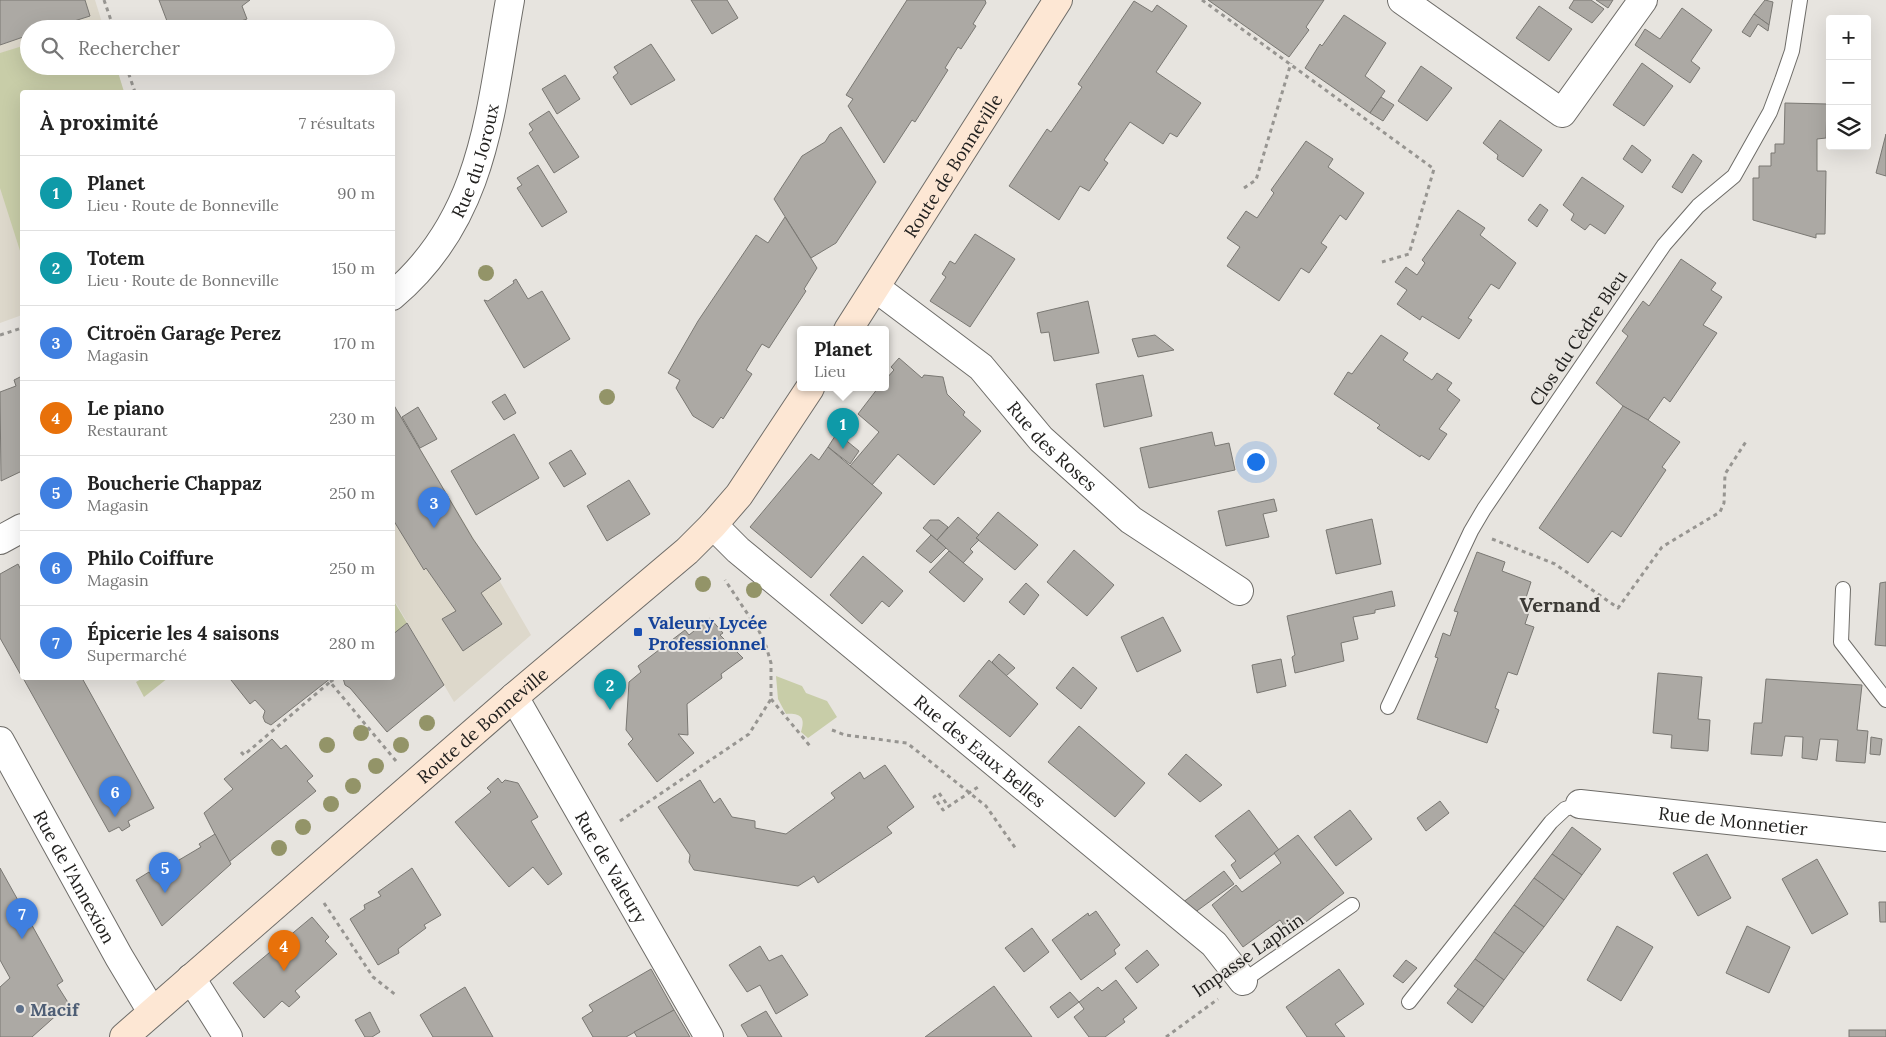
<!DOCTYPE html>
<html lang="fr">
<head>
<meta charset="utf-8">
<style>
	:root { --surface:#fff; --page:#f6f6f6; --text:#222; --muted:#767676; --line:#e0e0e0; --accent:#945320 }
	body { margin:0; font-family:Lora,serif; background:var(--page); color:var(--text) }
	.controls { position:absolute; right:15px; top:15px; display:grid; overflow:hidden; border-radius:5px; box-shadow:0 5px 20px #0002 }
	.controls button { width:45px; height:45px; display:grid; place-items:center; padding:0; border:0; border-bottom:1px solid var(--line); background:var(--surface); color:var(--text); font:25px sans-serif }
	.you { position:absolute; left:1255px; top:461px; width:18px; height:18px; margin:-12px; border:4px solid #fff; border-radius:50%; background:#1a73e8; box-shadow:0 0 0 8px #1a73e833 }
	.badge { display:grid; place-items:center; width:32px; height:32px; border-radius:50%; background:var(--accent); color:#fff; font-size:16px; font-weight:700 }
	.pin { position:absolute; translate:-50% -41px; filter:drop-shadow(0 1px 2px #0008) }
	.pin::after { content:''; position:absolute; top:26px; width:18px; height:15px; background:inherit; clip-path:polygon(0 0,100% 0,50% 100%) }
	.popup { position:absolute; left:797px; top:326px; width:92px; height:65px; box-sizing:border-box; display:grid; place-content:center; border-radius:5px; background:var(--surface); filter:drop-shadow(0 1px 4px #0005); font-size:16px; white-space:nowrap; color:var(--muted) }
	.popup b { font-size:19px; color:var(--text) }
	.popup::after { content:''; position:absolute; left:50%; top:100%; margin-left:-10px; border:10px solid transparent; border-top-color:var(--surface) }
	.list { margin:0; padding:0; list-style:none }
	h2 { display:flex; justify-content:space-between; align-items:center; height:65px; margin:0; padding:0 20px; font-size:21px }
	h2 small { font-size:16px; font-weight:400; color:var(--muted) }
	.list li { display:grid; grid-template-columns:32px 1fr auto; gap:15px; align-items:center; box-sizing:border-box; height:75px; padding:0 20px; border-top:1px solid var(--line) }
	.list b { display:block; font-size:19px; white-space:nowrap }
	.list p { margin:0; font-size:16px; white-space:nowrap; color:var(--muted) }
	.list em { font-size:16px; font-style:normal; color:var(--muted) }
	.icon { flex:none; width:28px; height:28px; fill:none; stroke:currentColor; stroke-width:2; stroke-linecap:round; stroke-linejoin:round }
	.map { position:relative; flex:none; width:1886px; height:1037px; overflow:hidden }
	.search { position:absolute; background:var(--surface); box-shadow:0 5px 20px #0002; left:20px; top:20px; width:375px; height:55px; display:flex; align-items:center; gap:12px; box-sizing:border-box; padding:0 18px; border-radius:28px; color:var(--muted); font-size:19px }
	.panel { position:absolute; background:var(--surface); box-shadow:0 5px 20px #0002; left:20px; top:90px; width:375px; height:590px; border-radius:5px }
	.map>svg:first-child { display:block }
	.built { fill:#ddd8cb }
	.green { fill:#c8cda8 }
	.building { fill:#aca9a4; stroke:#7a7873 }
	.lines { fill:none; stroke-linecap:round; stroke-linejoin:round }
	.service-casing { stroke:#6e6c68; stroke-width:16 }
	.minor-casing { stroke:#6e6c68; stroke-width:30 }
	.secondary-casing { stroke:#6e6c68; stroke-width:30 }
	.path { stroke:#979591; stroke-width:3; stroke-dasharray:4 4; stroke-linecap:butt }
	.service { stroke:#fff; stroke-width:14 }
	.minor { stroke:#fff; stroke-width:28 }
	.secondary { stroke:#fde7d4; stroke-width:28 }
	.tree { fill:#939468 }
	.transit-dot { fill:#1a4fb4; stroke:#e7e4df; stroke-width:2 }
	.service-dot { fill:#5c6f8a; stroke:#e7e4df; stroke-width:2 }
	.labels { text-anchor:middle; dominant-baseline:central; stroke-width:4; stroke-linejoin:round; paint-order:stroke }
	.street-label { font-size:18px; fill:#22211f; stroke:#e7e4df }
	.transit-label { font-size:18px; font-weight:bold; fill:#164399; stroke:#e7e4df; text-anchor:start }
	.service-label { font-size:18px; font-weight:bold; fill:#4e5e75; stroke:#e7e4df; text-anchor:start }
	.quarter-label { font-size:20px; font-weight:bold; fill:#3c3a36; stroke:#e7e4df }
</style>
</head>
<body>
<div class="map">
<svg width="1886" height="1037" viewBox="0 0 1886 1037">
	<rect width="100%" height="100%" fill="#e7e4df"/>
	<g class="built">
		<polygon points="0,0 95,0 104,29 29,29 29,66 116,66 124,92 22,92 22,315 0,323"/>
		<polygon points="392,402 482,552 501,579 499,580 531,635 454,702 393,598"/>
	</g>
	<g class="green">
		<polygon points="29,44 29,66 116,66 124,92 22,92 22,257 0,188 0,53"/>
		<polygon points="392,598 407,623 393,635 392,635"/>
		<path d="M776,676l26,10 4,7 21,8 10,16 -29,21 -7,-6c5,-15 -1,-19 -15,-18l-8,-15z"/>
		<polygon points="143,678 168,678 144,697 136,682"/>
	</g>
	<g class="building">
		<polygon points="0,0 85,0 90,16 49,29 29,29 29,35 0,45"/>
		<polygon points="159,0 250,0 242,6 247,19 238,22 237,29 170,29"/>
		<polygon points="691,0 727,0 738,18 712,34"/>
		<polygon points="907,0 985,0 986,3 973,24 976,26 961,49 958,47 945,68 948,70 915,122 912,120 884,163 848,106 853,99 846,95"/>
		<polygon points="1208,0 1324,0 1306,27 1309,30 1289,57"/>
		<polygon points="1574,0 1591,0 1604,9 1592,23 1569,8"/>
		<polygon points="1596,0 1613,0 1608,8"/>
		<polygon points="1765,0 1773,2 1769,25 1754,14"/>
		<polygon points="1134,1 1152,12 1157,5 1187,26 1156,72 1201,103 1177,137 1170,133 1163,144 1130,122 1104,160 1108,163 1089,191 1080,186 1059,220 1009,186 1047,129 1051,132 1082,87 1078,84"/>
		<polygon points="1539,6 1572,29 1549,61 1516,38"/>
		<polygon points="1682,8 1712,30 1691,61 1700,68 1690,83 1635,45 1645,29 1660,39"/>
		<polygon points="1754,14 1769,25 1768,31 1758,24 1750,37 1742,32"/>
		<polygon points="1344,15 1386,43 1365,76 1385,91 1370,113 1305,68 1320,44 1322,46"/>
		<polygon points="651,44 675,80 631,105 613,77 618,73 614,67"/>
		<polygon points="1642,63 1673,86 1644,126 1613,105"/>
		<polygon points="184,66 204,66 192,71"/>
		<polygon points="1421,66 1452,88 1427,121 1398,101"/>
		<polygon points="565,75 580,99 557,114 542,89"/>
		<polygon points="1381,97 1394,105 1383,121 1370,113"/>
		<polygon points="1785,103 1827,104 1826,138 1817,139 1817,171 1826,171 1825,234 1816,234 1816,238 1753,220 1753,178 1759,178 1759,166 1771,166 1771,153 1775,153 1775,144 1784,144"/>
		<polygon points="549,111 579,157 554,173 529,133 533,130 529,124"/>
		<polygon points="1500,120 1542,150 1523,177 1497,159 1498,155 1483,143"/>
		<polygon points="841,127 876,182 836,243 811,258 774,199 802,156 825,142 830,134"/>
		<polygon points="1886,134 1886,176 1876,173"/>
		<polygon points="1306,141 1333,159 1328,167 1364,193 1346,220 1340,215 1321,243 1327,247 1309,273 1301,268 1279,301 1227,266 1240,247 1227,238 1246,211 1257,218 1274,193 1271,190"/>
		<polygon points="1632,145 1651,160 1642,173 1623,159"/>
		<polygon points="1693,154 1702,161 1682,193 1672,187"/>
		<polygon points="538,165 567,212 542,227 517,188 522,185 517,178"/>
		<polygon points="1582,177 1624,206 1605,234 1590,224 1585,230 1571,220 1574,214 1563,205"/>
		<polygon points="1540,204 1548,210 1537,227 1528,220"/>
		<polygon points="1458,210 1485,228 1480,235 1516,263 1499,289 1491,284 1468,318 1472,320 1459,339 1422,316 1420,320 1397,304 1407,290 1395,282 1406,267 1417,275 1425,263 1422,260"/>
		<polygon points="785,217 817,268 804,289 806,291 769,348 762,344 746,370 752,374 723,419 721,417 713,428 693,416 676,388 680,380 668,373 698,321 756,235 768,243"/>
		<polygon points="975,234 1015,259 970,327 930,301 946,277 942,274 950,261 955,264"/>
		<polygon points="1681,259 1716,283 1711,290 1722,297 1703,325 1717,333 1670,402 1664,397 1648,420 1623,406 1596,383 1628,336 1622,331 1643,301 1649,306"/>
		<polygon points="516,279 528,299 542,291 570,339 524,368 484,300 488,301 514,283 513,281"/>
		<polygon points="1088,301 1099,353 1054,361 1049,332 1041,333 1037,313"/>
		<polygon points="1155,335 1174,350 1138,357 1132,339"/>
		<polygon points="1381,335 1408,353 1403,360 1432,380 1437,373 1452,383 1447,390 1460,400 1439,429 1447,434 1429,460 1421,455 1420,457 1377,428 1380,425 1334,394 1348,372 1352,374"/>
		<polygon points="899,358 922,378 924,375 943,377 947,394 965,412 963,415 981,431 934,485 898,454 872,485 850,466 879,432 858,414 878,388 886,388 886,379 894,370 891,367"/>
		<polygon points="1143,375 1152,416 1104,427 1096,384"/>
		<polygon points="22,376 22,471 1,481 0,392 16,386 14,380"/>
		<polygon points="505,394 516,413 504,420 492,402"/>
		<polygon points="392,402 473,539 501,579 481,593 502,624 463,651 442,619 456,611 426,568 424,570 392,518"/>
		<polygon points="1623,406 1648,420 1680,442 1662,467 1666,470 1621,537 1612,531 1588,563 1539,528"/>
		<polygon points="418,407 437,439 420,448 402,417"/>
		<polygon points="1212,432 1215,446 1229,443 1235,470 1149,488 1140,448"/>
		<polygon points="837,433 859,451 850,464 828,447"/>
		<polygon points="514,434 539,478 476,515 451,471"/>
		<polygon points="828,447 882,493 811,578 750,527 811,454 819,460"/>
		<polygon points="571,450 586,474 564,487 549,463"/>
		<polygon points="629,480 650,514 607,541 587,506"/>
		<polygon points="1274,499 1277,511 1263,514 1269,537 1226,546 1218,511"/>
		<polygon points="998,512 1038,545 1015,570 976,538"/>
		<polygon points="958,517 979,535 976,538 979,540 970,549 973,552 963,563 937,540"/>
		<polygon points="1372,519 1381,564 1336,574 1326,530"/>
		<polygon points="930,520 939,520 948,527 937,540 923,528"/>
		<polygon points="931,535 946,548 931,563 916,551"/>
		<polygon points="1074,550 1114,585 1087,616 1047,582"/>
		<polygon points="949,551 983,579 964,602 929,572"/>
		<polygon points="1477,552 1505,562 1502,571 1531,582 1523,607 1530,609 1525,624 1534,627 1517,675 1508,672 1495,708 1499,710 1487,743 1417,719 1438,658 1435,657 1443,633 1450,636 1458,612 1454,611"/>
		<polygon points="863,556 903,591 889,607 882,601 862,624 830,595"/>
		<polygon points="18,564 22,572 22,677 0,638 0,574"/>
		<polygon points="1886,582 1886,646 1875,645 1880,583"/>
		<polygon points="1026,583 1039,595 1024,615 1009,602"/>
		<polygon points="1392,591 1395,606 1375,610 1375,613 1353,617 1358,639 1341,643 1344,661 1295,673 1292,657 1295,655 1287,616"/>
		<polygon points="1163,617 1181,651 1137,672 1121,637"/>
		<polygon points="710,618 723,633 720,635 743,658 721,674 722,678 687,704 688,735 678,734 694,753 657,782 628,744 633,739 626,730 629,682 641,672 638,666 685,630 689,635"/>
		<polygon points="407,623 444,685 387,732 350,688 345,685 343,678 392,678 392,635"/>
		<polygon points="999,654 1015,668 1006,676 992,662"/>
		<polygon points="1281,659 1286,686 1257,693 1252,665"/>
		<polygon points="989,660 1038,704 1010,737 959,696"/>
		<polygon points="1073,667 1097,688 1081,709 1056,688"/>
		<polygon points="1658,673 1702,677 1698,719 1710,720 1708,751 1671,748 1672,735 1653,733"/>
		<polygon points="23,678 82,678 154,808 128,821 130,826 122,831 119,827 109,832"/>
		<polygon points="234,678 331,678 271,725 265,722 263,717 265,711 255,700 250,704 231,680"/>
		<polygon points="1766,679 1862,685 1857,730 1868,731 1865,763 1836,761 1838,740 1820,739 1817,760 1802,758 1803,737 1785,736 1782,756 1751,754 1754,723 1762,723"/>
		<polygon points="1079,726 1145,783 1115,817 1048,762"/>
		<polygon points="1871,737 1882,739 1880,755 1870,754"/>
		<polygon points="272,739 281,749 286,745 313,776 307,781 316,791 229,862 204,813 233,789 224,779"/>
		<polygon points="1186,754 1222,785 1200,802 1168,774"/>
		<polygon points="885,765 914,807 887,827 892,833 818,883 814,876 798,886 694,870 689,862 690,855 658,807 700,780 714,803 720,798 732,817 755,821 755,828 786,834 835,798 831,793 860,772 864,779"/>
		<polygon points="498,778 502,783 505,780 518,783 538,817 531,821 562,874 548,885 533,867 509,887 455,822 491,792 487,788"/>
		<polygon points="1440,801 1449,813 1426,831 1417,818"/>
		<polygon points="1249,810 1279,850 1240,879 1231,865 1236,861 1215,836"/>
		<polygon points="1350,810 1372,839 1336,866 1314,837"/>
		<polygon points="1572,827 1601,849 1582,875 1552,854"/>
		<polygon points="215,834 231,864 162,926 136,880 149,872 152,876 201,847 199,844"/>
		<polygon points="1298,835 1344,893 1290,934 1280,920 1243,947 1212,905 1236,885 1242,892 1281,863 1274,853"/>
		<polygon points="1552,854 1582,875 1564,900 1534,878"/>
		<polygon points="1707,854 1731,898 1698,916 1673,873"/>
		<polygon points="1817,859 1848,914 1812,934 1782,879"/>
		<polygon points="0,868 63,981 57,985 69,1004 32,1037 0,1037 0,987 10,978 0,960"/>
		<polygon points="412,868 441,915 424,925 426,928 398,949 399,953 378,965 350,919 365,909 364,905 381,896 378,892"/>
		<polygon points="1224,871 1234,884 1194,913 1182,903"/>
		<polygon points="1534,878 1564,900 1544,927 1514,905"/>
		<polygon points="1879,902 1886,902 1886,922 1880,922"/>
		<polygon points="1514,905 1544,927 1524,953 1494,932"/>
		<polygon points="1096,911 1120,945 1114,950 1116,954 1081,980 1052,940 1088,913 1089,916"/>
		<polygon points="312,917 329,937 325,941 337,954 295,991 300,997 289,1007 282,1001 264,1018 233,983"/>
		<polygon points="1617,926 1653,947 1621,1001 1587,980"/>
		<polygon points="1747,926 1790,947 1769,993 1726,973"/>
		<polygon points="1032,928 1049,952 1024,972 1005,948"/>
		<polygon points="1494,932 1524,953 1504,980 1475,959"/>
		<polygon points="760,946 769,961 782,955 808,995 776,1014 760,985 747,992 729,965"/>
		<polygon points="1147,950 1159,965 1137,983 1125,968"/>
		<polygon points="1475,959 1504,980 1484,1007 1454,986"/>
		<polygon points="1406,960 1417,968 1403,983 1393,976"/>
		<polygon points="651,969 674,1010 626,1037 593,1037 582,1018 593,1011 589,1005"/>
		<polygon points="1339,969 1364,1004 1335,1024 1345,1037 1307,1037 1286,1007"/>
		<polygon points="1116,980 1137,1008 1123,1019 1125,1022 1105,1037 1089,1037 1074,1017 1084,1009 1079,1002 1098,987 1102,991"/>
		<polygon points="994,986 1032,1037 925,1037"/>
		<polygon points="465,987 493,1037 433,1037 420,1015"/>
		<polygon points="1458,989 1484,1007 1472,1023 1447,1003"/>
		<polygon points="1070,992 1079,1002 1058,1018 1050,1007"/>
		<polygon points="674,1010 690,1037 637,1037 634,1032"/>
		<polygon points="766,1011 782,1037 748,1037 741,1025"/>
		<polygon points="370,1012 380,1032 372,1037 365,1037 355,1020"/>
		<rect x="1849" y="1030" width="37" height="7"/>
	</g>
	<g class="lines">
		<g class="service-casing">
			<g id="service">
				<polyline points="1843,589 1841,642 1886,700"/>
				<polyline points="1388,707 1471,531 1484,509 1664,245 1698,206 1734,176 1770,112 1782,80 1792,51 1800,0"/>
				<polyline points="1243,981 1352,905"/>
				<polyline points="1409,1002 1551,822 1565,809 1580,804"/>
			</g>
		</g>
		<g class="minor-casing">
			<g id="minor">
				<polyline points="1402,0 1562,113 1643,0"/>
				<path id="s1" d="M876,288l105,79 60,72 90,81 108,71"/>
				<path id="s2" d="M392,296c93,-78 98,-185 118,-296"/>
				<path id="s3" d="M713,525l25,25 476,394 29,37"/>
				<polyline points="0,540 22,528"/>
				<path id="s4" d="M514,697l195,340"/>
				<path id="s5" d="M0,741l119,216 33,55"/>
				<path id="s6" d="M1580,804l306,33"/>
				<polyline points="191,978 228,1037"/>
			</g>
		</g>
		<g class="secondary-casing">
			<g id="secondary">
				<path id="s7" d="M848,330l210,-330"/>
				<path id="s8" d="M124,1037l390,-340 173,-146 26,-26 26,-30 71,-107"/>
			</g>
		</g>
		<g class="path">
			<polyline points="104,0 114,29"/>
			<polyline points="1202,0 1434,169 1409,254 1382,262"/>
			<polyline points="126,66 135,92"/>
			<polyline points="1244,188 1256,180 1291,63"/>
			<polyline points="0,335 22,328"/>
			<polyline points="1492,539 1555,564 1618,608 1662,547 1720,512 1724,503 1725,474 1747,440"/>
			<polyline points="330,682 336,678"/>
			<polyline points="771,699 810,746"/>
			<polyline points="832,730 845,735 907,743 986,806 1016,849"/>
			<polyline points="241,752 244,755 330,682 396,761"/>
			<polyline points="946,803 939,793 934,797 943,810 978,787"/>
			<polyline points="620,821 749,734 771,699 771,663 766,646 759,631 725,580"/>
			<polyline points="324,903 373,977 397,996"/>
			<polyline points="1166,1037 1218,999"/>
		</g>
		<use href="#service" class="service"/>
		<use href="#minor" class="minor"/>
		<use href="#secondary" class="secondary"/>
	</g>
	<g class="tree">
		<circle cx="486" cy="273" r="8"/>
		<circle cx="607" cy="397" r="8"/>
		<circle cx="703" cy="584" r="8"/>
		<circle cx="754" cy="590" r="8"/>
		<circle cx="427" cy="723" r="8"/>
		<circle cx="361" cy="733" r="8"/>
		<circle cx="327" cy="745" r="8"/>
		<circle cx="401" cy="745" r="8"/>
		<circle cx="376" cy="766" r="8"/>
		<circle cx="353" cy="786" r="8"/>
		<circle cx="331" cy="804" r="8"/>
		<circle cx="303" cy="827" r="8"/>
		<circle cx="279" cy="848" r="8"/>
	</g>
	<rect class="transit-dot" x="633" y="627" width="10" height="10" rx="2.5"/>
	<circle class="service-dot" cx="20" cy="1009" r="5"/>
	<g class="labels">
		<g class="street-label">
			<text stroke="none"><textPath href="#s2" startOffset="162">Rue du Joroux</textPath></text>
			<text stroke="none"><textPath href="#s7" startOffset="195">Route de Bonneville</textPath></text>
			<text transform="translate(1578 338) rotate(-56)">Clos du Cèdre Bleu</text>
			<text stroke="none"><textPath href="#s1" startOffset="238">Rue des Roses</textPath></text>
			<text stroke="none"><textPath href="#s8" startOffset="475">Route de Bonneville</textPath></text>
			<text stroke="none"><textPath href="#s3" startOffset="350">Rue des Eaux Belles</textPath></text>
			<text stroke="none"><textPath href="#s6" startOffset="154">Rue de Monnetier</textPath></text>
			<text stroke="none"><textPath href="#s4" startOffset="196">Rue de Valeury</textPath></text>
			<text stroke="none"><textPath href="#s5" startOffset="155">Rue de l'Annexion</textPath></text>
			<text transform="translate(1248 955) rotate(-35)">Impasse Laphin</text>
		</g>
		<g class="transit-label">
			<text x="648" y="622">Valeury Lycée<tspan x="648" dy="21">Professionnel</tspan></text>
		</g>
		<g class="service-label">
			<text x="30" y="1009">Macif</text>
		</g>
		<g class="quarter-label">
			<text x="1560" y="604">Vernand</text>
		</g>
	</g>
</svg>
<div class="controls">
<button>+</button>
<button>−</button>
<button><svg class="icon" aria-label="layers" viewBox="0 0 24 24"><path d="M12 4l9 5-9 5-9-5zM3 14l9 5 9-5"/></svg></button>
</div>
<div class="you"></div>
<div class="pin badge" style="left:843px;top:449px;background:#0f9aa8">1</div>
<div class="popup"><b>Planet</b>Lieu</div>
<div class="pin badge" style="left:610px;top:710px;background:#0f9aa8">2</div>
<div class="pin badge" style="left:434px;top:528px;background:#3f7fe0">3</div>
<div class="pin badge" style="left:284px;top:971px;background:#e8710a">4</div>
<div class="pin badge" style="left:165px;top:893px;background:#3f7fe0">5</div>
<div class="pin badge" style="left:115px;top:817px;background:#3f7fe0">6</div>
<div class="pin badge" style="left:22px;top:939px;background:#3f7fe0">7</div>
<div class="search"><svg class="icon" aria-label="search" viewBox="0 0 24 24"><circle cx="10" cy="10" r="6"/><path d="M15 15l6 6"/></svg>Rechercher</div>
<section class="panel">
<h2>À proximité<small>7 résultats</small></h2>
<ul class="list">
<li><span class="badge" style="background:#0f9aa8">1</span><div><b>Planet</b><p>Lieu · Route de Bonneville</p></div><em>90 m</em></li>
<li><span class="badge" style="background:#0f9aa8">2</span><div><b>Totem</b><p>Lieu · Route de Bonneville</p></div><em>150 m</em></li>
<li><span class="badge" style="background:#3f7fe0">3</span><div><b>Citroën Garage Perez</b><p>Magasin</p></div><em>170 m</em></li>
<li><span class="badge" style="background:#e8710a">4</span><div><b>Le piano</b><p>Restaurant</p></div><em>230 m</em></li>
<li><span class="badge" style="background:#3f7fe0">5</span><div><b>Boucherie Chappaz</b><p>Magasin</p></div><em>250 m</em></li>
<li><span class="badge" style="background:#3f7fe0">6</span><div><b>Philo Coiffure</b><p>Magasin</p></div><em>250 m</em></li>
<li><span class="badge" style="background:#3f7fe0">7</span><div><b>Épicerie les 4 saisons</b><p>Supermarché</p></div><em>280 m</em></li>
</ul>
</section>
</div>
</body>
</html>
